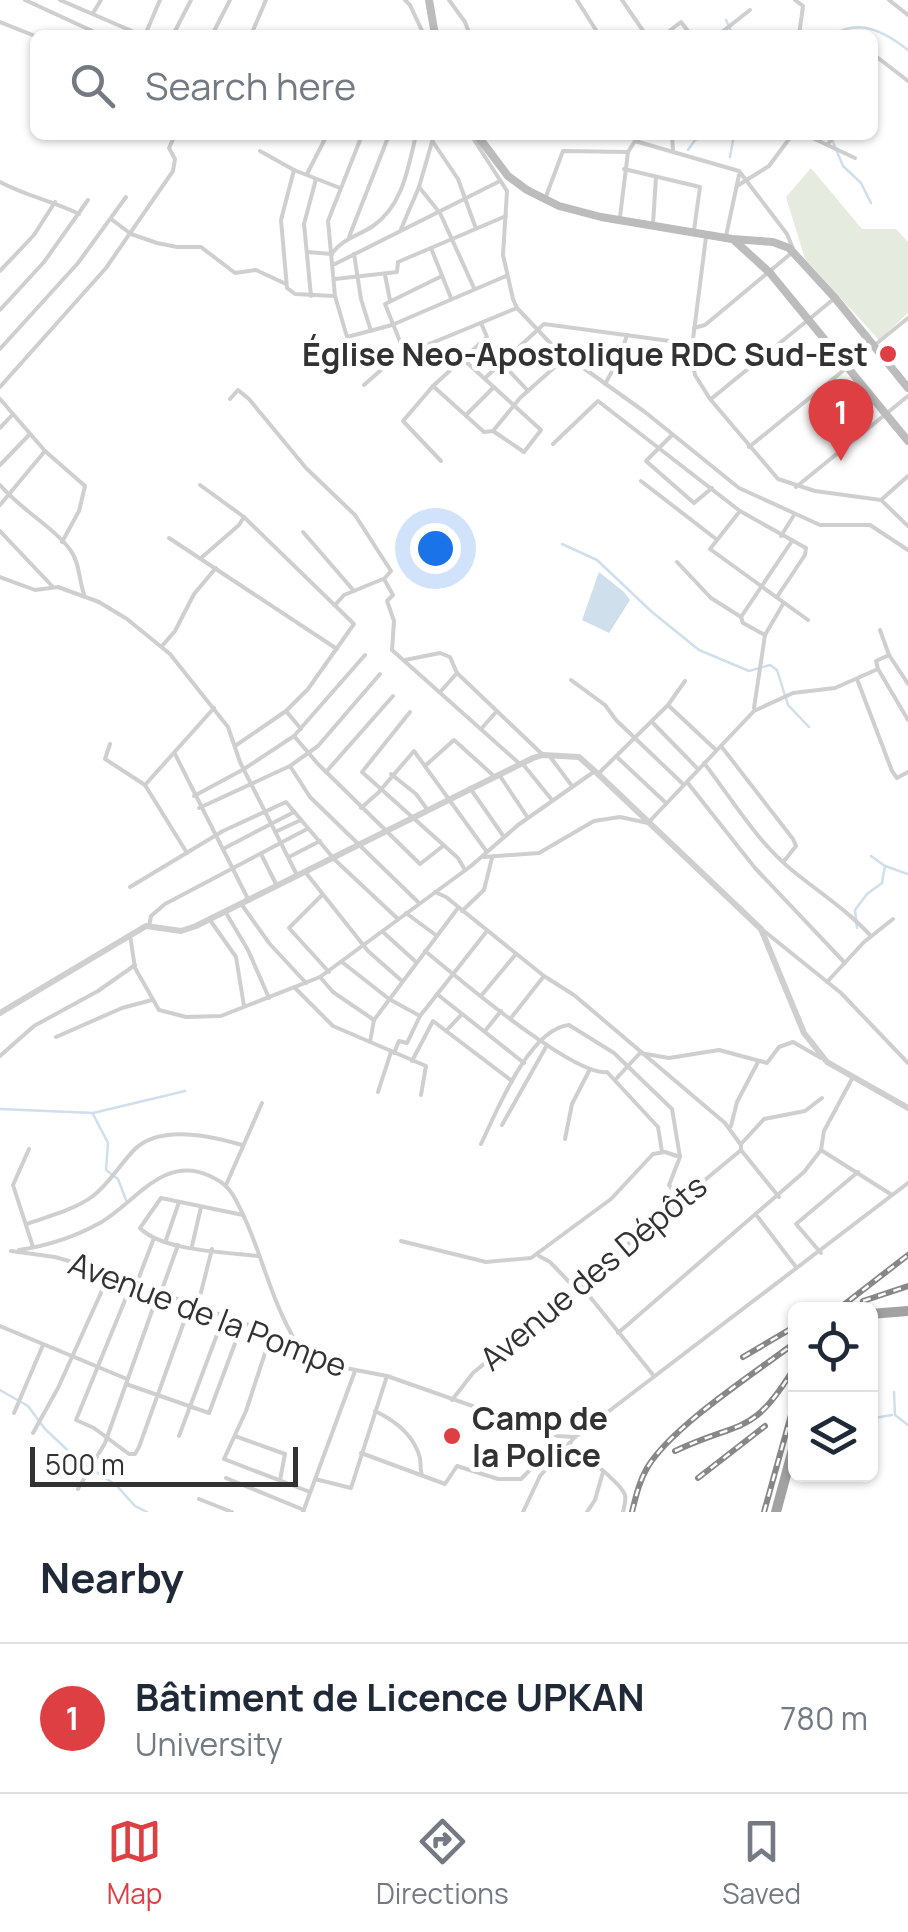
<!DOCTYPE html>
<html lang="en">
<head>
<meta charset="utf-8">
<style>
	:root { --surface:#fff; --page:#f6f6f7; --text:#1f2937; --muted:#747a83; --line:#e0e1e3; --accent:#de3f42 }
	body { margin:0; font-family:Manrope,sans-serif; background:var(--page); color:var(--text) }
	.controls { position:absolute; right:30px; bottom:30px; display:grid; overflow:hidden; border-radius:15px; box-shadow:0 2px 8px #0004 }
	.controls button { width:90px; height:90px; display:grid; place-items:center; padding:0; border:0; border-bottom:2px solid var(--line); background:var(--surface); color:var(--text); font:50px sans-serif }
	.scale { position:absolute; left:30px; bottom:25px; width:268px; box-sizing:border-box; padding-left:10px; border:5px solid #323232; border-top:0; font-size:28px; line-height:35px; white-space:nowrap; color:#323232; -webkit-text-stroke:8px #fff; paint-order:stroke }
	.you { position:absolute; left:435px; top:548px; width:35px; height:35px; margin:-25px; border:8px solid #fff; border-radius:50%; background:#1a73e8; box-shadow:0 0 0 15px #1a73e833 }
	.badge { display:grid; place-items:center; width:65px; height:65px; border-radius:50%; background:var(--accent); color:#fff; font-size:32px; font-weight:700 }
	.pin { position:absolute; translate:-50% -82px; filter:drop-shadow(0 2px 5px #0008) }
	.pin::after { content:''; position:absolute; top:52px; width:35px; height:30px; background:inherit; clip-path:polygon(0 0,100% 0,50% 100%) }
	.list { margin:0; padding:0; list-style:none }
	h2 { display:flex; justify-content:space-between; align-items:center; height:130px; margin:0; padding:0 40px; font-size:42px }
	h2 small { font-size:32px; font-weight:400; color:var(--muted) }
	.list li { display:grid; grid-template-columns:65px 1fr auto; gap:30px; align-items:center; box-sizing:border-box; height:150px; padding:0 40px; border-top:2px solid var(--line) }
	.list b { display:block; font-size:38px; white-space:nowrap }
	.list p { margin:0; font-size:32px; white-space:nowrap; color:var(--muted) }
	.list em { font-size:32px; font-style:normal; color:var(--muted) }
	.icon { flex:none; width:55px; height:55px; fill:none; stroke:currentColor; stroke-width:2; stroke-linecap:round; stroke-linejoin:round }
	.map { position:relative; flex:none; width:908px; height:1512px; overflow:hidden }
	.search { position:absolute; background:var(--surface); box-shadow:0 2px 8px #0004; left:30px; right:30px; top:30px; height:110px; display:flex; align-items:center; gap:25px; box-sizing:border-box; padding:0 35px; border-radius:15px; color:var(--muted); font-size:38px }
	.sheet { height:280px; background:var(--surface) }
	nav { display:flex; justify-content:space-around; align-items:center; box-sizing:border-box; height:140px; border-top:2px solid var(--line); background:var(--surface); font-size:28px; color:var(--muted) }
	nav a { display:grid; justify-items:center; gap:5px }
	nav .on { color:var(--accent) }
	.map>svg:first-child { display:block }
	.green { fill:#e5ebdf }
	.water { fill:#cfdfec }
	.lines { fill:none; stroke-linecap:round; stroke-linejoin:round }
	.stream { stroke:#cfdfec; stroke-width:2.5 }
	.minor { stroke:#cfcfcf; stroke-width:4 }
	.tertiary { stroke:#cfcfcf; stroke-width:6 }
	.secondary { stroke:#bcbcbc; stroke-width:8 }
	.trunk { stroke:#a2a2a2; stroke-width:10 }
	.rail-casing { stroke:#878787; stroke-width:6 }
	.rail { stroke:#fff; stroke-width:2.5; stroke-dasharray:8; stroke-linecap:butt }
	.poi-dot { fill:#de3f42; stroke:#fff; stroke-width:4 }
	.labels { text-anchor:middle; dominant-baseline:central; stroke-width:10; stroke-linejoin:round; paint-order:stroke }
	.poi-label { font-size:32px; font-weight:bold; fill:#323232; stroke:#fff; text-anchor:end }
	.street-label { font-size:32px; fill:#323232; stroke:#fff }
</style>
</head>
<body>
<div class="map">
<svg width="908" height="1512" viewBox="0 0 908 1512">
	<rect width="100%" height="100%" fill="#fff"/>
	<polygon class="green" points="811,168 862,229 896,229 908,242 908,313 879,340 805,259 786,197"/>
	<polygon class="water" points="599,572 624,592 630,600 609,633 582,620"/>
	<g class="lines">
		<g class="stream">
			<polyline points="726,20 733,35"/>
			<path d="M833,35c27,-17 52,-3 75,15"/>
			<polyline points="830,135 843,166 861,183 871,203"/>
			<polyline points="688,150 695,140 709,135"/>
			<polyline points="730,157 734,135"/>
			<polyline points="562,544 597,560 652,612 699,650 749,671 770,665 777,670 788,705 809,727"/>
			<polyline points="871,856 885,866 908,874"/>
			<polyline points="857,928 855,910 867,894 882,883 885,866"/>
			<polyline points="0,1109 93,1113 185,1091"/>
			<polyline points="93,1114 108,1143 106,1170 118,1179 126,1200"/>
			<polyline points="0,1390 28,1406 45,1429 78,1460 116,1485 135,1506 147,1512"/>
			<polyline points="894,1392 895,1415 908,1425"/>
			<polyline points="874,1418 892,1415"/>
		</g>
		<g class="minor">
			<polyline points="25,0 101,35"/>
			<polyline points="60,0 141,35"/>
			<polyline points="405,0 410,5 424,35"/>
			<polyline points="449,0 465,22 470,35"/>
			<polyline points="577,0 599,35"/>
			<polyline points="622,0 646,35"/>
			<polyline points="795,0 803,6 799,35"/>
			<polyline points="889,0 908,15"/>
			<polyline points="93,13 101,0"/>
			<polyline points="0,22 35,36"/>
			<polyline points="145,35 160,0"/>
			<polyline points="173,35 191,0"/>
			<polyline points="212,35 230,0"/>
			<polyline points="251,35 266,0"/>
			<polyline points="664,35 681,22 691,35"/>
			<polyline points="718,35 750,10"/>
			<polyline points="873,54 908,81"/>
			<polyline points="362,135 328,221 335,296 347,337 392,325 506,276"/>
			<polyline points="471,135 507,191 503,255 513,299 517,308 554,347 645,412 739,488 820,525 870,525 908,550"/>
			<polyline points="672,135 673,150"/>
			<polyline points="806,135 855,158"/>
			<polyline points="433,142 458,179 475,226"/>
			<polyline points="828,144 835,135"/>
			<polyline points="260,151 294,170 340,188"/>
			<polyline points="624,169 700,187 694,230"/>
			<polyline points="294,170 281,220 287,288 295,294 334,296"/>
			<polyline points="307,174 327,135"/>
			<path d="M0,182c26,14 53,19 79,32"/>
			<polyline points="737,186 769,166 792,135"/>
			<polyline points="419,187 440,213 474,288"/>
			<polyline points="545,199 563,151 628,152"/>
			<polyline points="620,217 628,152 635,141 739,171 787,234 794,251 705,325 694,328"/>
			<polyline points="111,219 131,234 157,243 177,247 201,247 235,273 256,270 286,284"/>
			<polyline points="653,224 656,177"/>
			<polyline points="401,229 419,187 434,135"/>
			<polyline points="726,236 739,175"/>
			<polyline points="349,237 389,135"/>
			<polyline points="706,237 691,355 695,375 710,399 778,479 815,491 881,500 908,526"/>
			<polyline points="307,252 332,254"/>
			<path d="M333,252c11,-14 25,-16 40,-26 30,-21 35,-58 43,-91"/>
			<polyline points="354,254 361,299 371,331"/>
			<polyline points="335,264 500,181"/>
			<polyline points="0,271 34,235 55,202"/>
			<polyline points="385,275 390,300"/>
			<polyline points="335,279 397,272 398,262 431,248"/>
			<polyline points="311,296 304,224 316,179"/>
			<polyline points="451,298 431,248 506,216"/>
			<polyline points="0,310 44,262 88,200"/>
			<polyline points="0,349 78,263 126,197"/>
			<polyline points="405,354 385,304 442,276"/>
			<polyline points="501,362 528,391"/>
			<polyline points="485,378 544,324 692,344"/>
			<polyline points="605,384 620,357 627,335"/>
			<polyline points="364,385 389,363 405,354 517,308"/>
			<polyline points="433,386 484,432 493,431 524,452 541,430 464,360"/>
			<polyline points="0,387 106,268 173,171 175,159 169,148 175,135"/>
			<polyline points="0,399 45,451 85,486 79,511 62,542"/>
			<polyline points="230,399 238,390 249,399 306,468 355,515 391,571 384,579 393,595 387,601 394,621 392,650 520,764"/>
			<polyline points="711,399 835,298"/>
			<polyline points="466,415 494,387"/>
			<polyline points="0,428 13,414"/>
			<polyline points="493,431 520,398 566,357"/>
			<polyline points="672,435 646,461 694,503 712,488"/>
			<polyline points="553,444 598,401 740,511 806,548 805,555 777,597"/>
			<polyline points="749,447 908,318"/>
			<polyline points="441,461 403,421 433,386 487,337 481,323"/>
			<polyline points="0,465 30,434"/>
			<polyline points="641,481 716,539"/>
			<path d="M0,485c21,25 55,43 71,66 9,12 8,32 14,46"/>
			<polyline points="200,485 244,517 354,624 308,689 286,711 235,746"/>
			<polyline points="796,487 908,396"/>
			<polyline points="881,500 908,476"/>
			<polyline points="0,505 45,451"/>
			<polyline points="740,511 710,549 808,620"/>
			<polyline points="0,531 52,586"/>
			<polyline points="303,532 354,591"/>
			<polyline points="781,536 794,515"/>
			<polyline points="169,538 337,649"/>
			<polyline points="201,558 239,525 244,517"/>
			<polyline points="677,562 711,598 741,617"/>
			<polyline points="0,577 35,590 58,587 99,602 127,619 170,654 228,727 240,762 297,875"/>
			<polyline points="335,605 344,595 383,579"/>
			<polyline points="880,630 889,655 908,684"/>
			<polyline points="765,635 743,623 741,617 792,541"/>
			<polyline points="162,646 175,631 194,594 216,568"/>
			<polyline points="405,660 440,653 450,657 457,673 543,755"/>
			<polyline points="878,669 908,720"/>
			<polyline points="857,679 892,771 897,778 908,772"/>
			<polyline points="571,680 605,705 616,720 683,784"/>
			<polyline points="441,691 457,673"/>
			<polyline points="669,706 716,750"/>
			<polyline points="754,708 765,635 783,604"/>
			<polyline points="286,711 301,729"/>
			<polyline points="410,712 362,772 458,858 465,870"/>
			<polyline points="652,722 698,769"/>
			<polyline points="481,729 497,711"/>
			<polyline points="294,736 318,764 420,864 443,846"/>
			<polyline points="110,744 105,759 145,785 214,708"/>
			<polyline points="721,746 793,839 796,846 784,861"/>
			<polyline points="175,754 249,901"/>
			<polyline points="551,758 572,786"/>
			<polyline points="618,758 666,803"/>
			<polyline points="522,763 552,800"/>
			<path d="M704,763c28,36 53,79 89,108 27,22 54,39 78,65"/>
			<polyline points="290,766 310,797 418,902"/>
			<polyline points="425,766 454,740 494,776"/>
			<polyline points="326,772 393,696"/>
			<polyline points="391,774 416,794 427,809"/>
			<polyline points="598,774 668,705 685,681"/>
			<polyline points="500,776 528,818"/>
			<polyline points="687,782 755,868 845,963"/>
			<polyline points="145,785 187,853"/>
			<polyline points="470,788 504,837"/>
			<polyline points="194,796 244,769 294,736 365,655"/>
			<polyline points="199,808 290,766 318,746 380,674"/>
			<polyline points="361,808 378,793 414,751 487,852"/>
			<polyline points="275,832 301,820"/>
			<polyline points="223,849 294,812"/>
			<polyline points="261,854 277,886"/>
			<polyline points="289,857 320,841"/>
			<polyline points="484,857 539,853 594,821 620,817 648,823 754,711 793,693 835,688 878,669 876,661 889,655"/>
			<polyline points="306,873 368,951 402,981"/>
			<polyline points="130,887 223,831 286,802 335,860 398,919"/>
			<polyline points="435,892 446,897 544,976 574,995 725,1123 741,1145 741,1150 779,1197"/>
			<polyline points="321,896 289,928 329,972"/>
			<polyline points="242,905 269,943 306,983"/>
			<polyline points="462,911 484,890 492,858"/>
			<polyline points="226,913 248,950 269,998"/>
			<polyline points="406,913 437,936"/>
			<polyline points="210,920 236,957 244,1006"/>
			<polyline points="149,926 151,916 165,904 307,829"/>
			<polyline points="764,931 841,993 908,1063"/>
			<polyline points="383,932 416,962"/>
			<polyline points="130,935 135,968 159,1010 186,1017 221,1016 320,977 471,866 518,825 595,771"/>
			<path d="M425,951c32,26 149,126 182,121l51,55 4,25"/>
			<polyline points="342,962 389,999 420,1016"/>
			<polyline points="320,977 333,992 374,1020"/>
			<polyline points="827,982 864,942 893,919"/>
			<polyline points="295,988 333,1026 426,1066 421,1095"/>
			<polyline points="437,994 524,1063"/>
			<polyline points="481,996 516,954"/>
			<polyline points="511,1018 544,976"/>
			<polyline points="446,1031 462,1014"/>
			<polyline points="485,1031 501,1011"/>
			<polyline points="56,1037 122,1008 152,1000"/>
			<polyline points="370,1042 374,1020 458,908"/>
			<polyline points="394,1053 399,1041 407,1043 420,1016 487,931"/>
			<polyline points="0,1056 34,1026 98,991 135,965"/>
			<polyline points="412,1061 433,1021 512,1081"/>
			<polyline points="615,1080 640,1053 669,1058 719,1050 767,1063 779,1047 793,1042 821,1058"/>
			<polyline points="378,1092 391,1052"/>
			<polyline points="502,1125 547,1045"/>
			<polyline points="731,1126 737,1102 758,1062"/>
			<polyline points="565,1139 572,1104 590,1069"/>
			<polyline points="742,1143 764,1119 805,1111 822,1098"/>
			<path d="M481,1144c16,-33 48,-115 88,-119l45,28 58,56 8,48 -11,28 13,17"/>
			<polyline points="29,1149 13,1185 33,1247"/>
			<polyline points="821,1150 892,1195"/>
			<polyline points="226,1185 262,1103"/>
			<path d="M243,1215l-82,-17 -21,30c22,23 86,24 118,28"/>
			<polyline points="757,1216 796,1267"/>
			<path d="M27,1224c22,-8 47,-14 66,-28 17,-13 27,-32 42,-47 26,-25 77,-13 107,-4"/>
			<polyline points="166,1240 179,1202"/>
			<polyline points="401,1241 486,1262 531,1258 611,1199 653,1154 665,1152 680,1157"/>
			<polyline points="192,1246 201,1207"/>
			<path d="M19,1250c27,-4 55,-13 79,-26 37,-20 64,-70 112,-48 10,5 17,9 23,19 27,47 35,101 63,147"/>
			<polyline points="11,1251 55,1257 83,1265 296,1342 335,1366 387,1376 558,1436 575,1437"/>
			<polyline points="821,1253 796,1224 858,1172"/>
			<polyline points="539,1256 550,1262 576,1289"/>
			<polyline points="132,1283 76,1420 94,1428 129,1454 135,1454 139,1447 190,1305"/>
			<polyline points="136,1285 154,1238"/>
			<polyline points="582,1287 654,1376"/>
			<polyline points="160,1295 178,1245"/>
			<polyline points="197,1308 212,1249"/>
			<polyline points="0,1326 127,1379"/>
			<polyline points="272,1332 246,1411 224,1459 310,1492"/>
			<polyline points="618,1333 804,1172 821,1150 824,1131 853,1077"/>
			<polyline points="126,1384 209,1413 243,1322"/>
			<polyline points="452,1400 473,1373 741,1150"/>
			<path d="M375,1411c21,10 39,24 45,47 1,6 0,12 2,17"/>
			<polyline points="14,1413 43,1345"/>
			<polyline points="33,1433 58,1388 109,1275"/>
			<polyline points="179,1436 224,1316"/>
			<polyline points="235,1436 285,1454 280,1480"/>
			<path d="M569,1443c12,11 51,38 56,52 1,4 -1,13 -2,17"/>
			<polyline points="361,1453 445,1484 457,1466 498,1479 521,1479 547,1453 560,1451"/>
			<polyline points="226,1478 304,1510"/>
			<polyline points="315,1479 351,1488 387,1376"/>
			<polyline points="78,1489 105,1443 158,1294"/>
			<polyline points="199,1499 232,1512"/>
			<polyline points="303,1512 355,1371"/>
			<polyline points="523,1512 540,1476 575,1437 908,1183"/>
			<polyline points="587,1512 595,1500 603,1472"/>
		</g>
		<polyline class="tertiary" points="0,1013 146,926 181,931 196,926 533,758 543,755 579,757 598,774 761,929 804,1033 827,1062 908,1108"/>
		<g class="secondary">
			<polyline points="429,0 435,35"/>
			<polyline points="477,135 508,176 527,190 559,206 601,217 732,239 773,242 789,248 835,298 908,388"/>
			<polyline points="735,241 770,273 908,441"/>
		</g>
		<g class="trunk">
			<polyline points="870,1314 908,1311"/>
			<polyline points="776,1512 796,1438"/>
		</g>
		<g class="rail-casing">
			<g id="rail">
				<polyline points="863,1301 908,1286"/>
				<polyline points="837,1310 908,1255"/>
				<polyline points="743,1357 794,1327"/>
				<path d="M675,1451c68,-32 77,-13 121,-86"/>
				<polyline points="698,1478 765,1426"/>
				<path d="M632,1512c4,-16 7,-30 15,-44 25,-42 108,-95 149,-126"/>
				<polyline points="764,1512 796,1397"/>
			</g>
		</g>
		<use href="#rail" class="rail"/>
	</g>
	<g class="poi-dot">
		<circle cx="888" cy="354" r="10"/>
		<circle cx="452" cy="1436" r="10"/>
	</g>
	<g class="labels">
		<g class="poi-label">
			<text x="868" y="354">Église Neo-Apostolique RDC Sud-Est</text>
			<text x="472" y="1418" text-anchor="start">Camp de<tspan x="472" dy="37">la Police</tspan></text>
		</g>
		<g class="street-label">
			<text transform="translate(593 1272) rotate(-40)">Avenue des Dépôts</text>
			<text transform="translate(208 1314) rotate(21)">Avenue de la Pompe</text>
		</g>
	</g>
</svg>
<div class="controls">
<button><svg class="icon" aria-label="locate" viewBox="0 0 24 24"><circle cx="12" cy="12" r="6"/><path d="M12 2v4M12 18v4M2 12h4M18 12h4"/></svg></button>
<button><svg class="icon" aria-label="layers" viewBox="0 0 24 24"><path d="M12 4l9 5-9 5-9-5zM3 14l9 5 9-5"/></svg></button>
</div>
<div class="scale">500 m</div>
<div class="you"></div>
<div class="pin badge" style="left:841px;top:461px">1</div>
<div class="search"><svg class="icon" aria-label="search" viewBox="0 0 24 24"><circle cx="10" cy="10" r="6"/><path d="M15 15l6 6"/></svg>Search here</div>
</div>
<section class="sheet">
<h2>Nearby<small></small></h2>
<ul class="list">
<li><span class="badge">1</span><div><b>Bâtiment de Licence UPKAN</b><p>University</p></div><em>780 m</em></li>
</ul>
</section>
<nav>
<a class="on"><svg class="icon" aria-label="map" viewBox="0 0 24 24"><path d="M3 6l6-2 6 2 6-2v14l-6 2-6-2-6 2zM9 4v14M15 6v14"/></svg>Map</a>
<a><svg class="icon" aria-label="directions" viewBox="0 0 24 24"><path d="M12 3l9 9-9 9-9-9zM9 14v-3h6M13 9l2 2-2 2"/></svg>Directions</a>
<a><svg class="icon" aria-label="saved" viewBox="0 0 24 24"><path d="M7 4h10v16l-5-4-5 4z"/></svg>Saved</a>
</nav>
</body>
</html>
